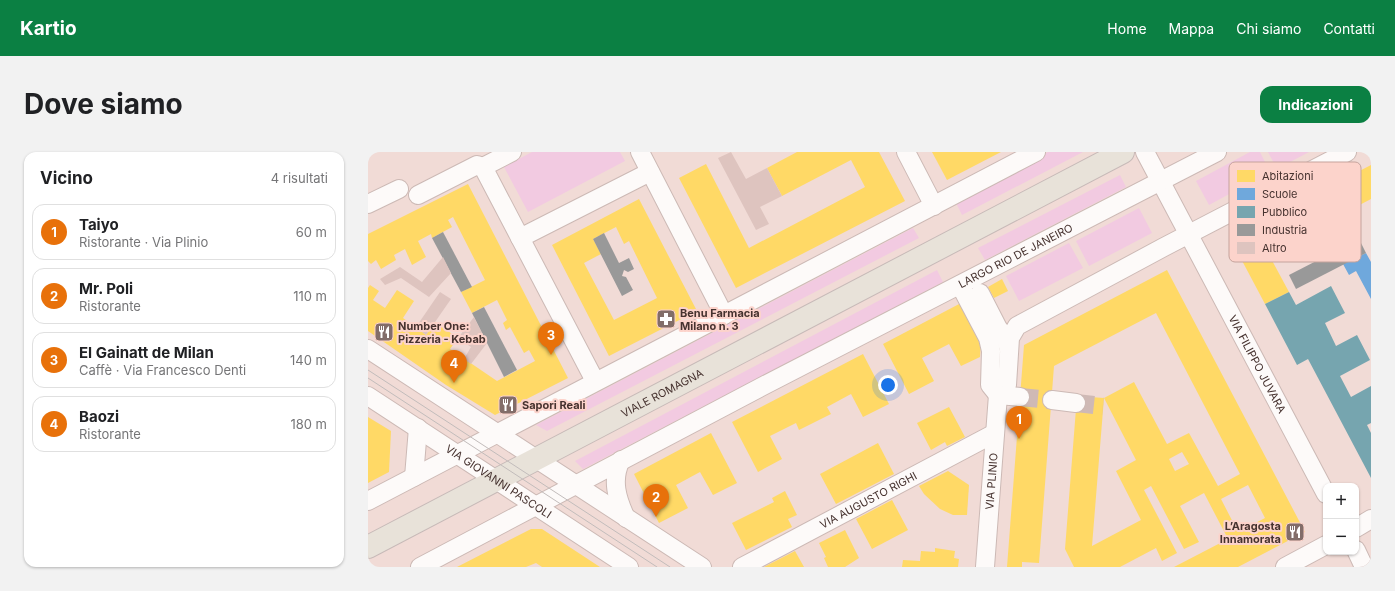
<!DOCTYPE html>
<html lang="it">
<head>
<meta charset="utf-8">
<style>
	:root { --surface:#fff; --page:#f2f2f2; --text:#202124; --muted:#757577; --line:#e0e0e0; --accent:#0b8043 }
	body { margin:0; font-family:Inter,sans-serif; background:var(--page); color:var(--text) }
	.controls { position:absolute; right:12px; bottom:12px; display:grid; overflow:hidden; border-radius:8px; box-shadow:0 1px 3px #0004 }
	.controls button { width:36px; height:36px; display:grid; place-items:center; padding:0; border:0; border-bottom:1px solid var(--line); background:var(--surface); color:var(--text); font:20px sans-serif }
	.you { position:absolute; left:520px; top:233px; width:14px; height:14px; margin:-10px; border:3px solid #fff; border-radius:50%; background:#1a73e8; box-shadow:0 0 0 6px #1a73e833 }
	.badge { display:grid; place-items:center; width:26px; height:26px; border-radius:50%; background:var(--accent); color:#fff; font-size:13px; font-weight:700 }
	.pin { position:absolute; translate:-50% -33px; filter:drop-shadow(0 1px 2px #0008) }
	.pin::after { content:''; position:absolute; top:21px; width:14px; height:12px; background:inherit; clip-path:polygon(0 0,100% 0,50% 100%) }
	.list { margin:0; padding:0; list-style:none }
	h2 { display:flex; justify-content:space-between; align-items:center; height:52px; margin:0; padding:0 16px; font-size:17px }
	h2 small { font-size:13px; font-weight:400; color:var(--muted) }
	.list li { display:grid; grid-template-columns:26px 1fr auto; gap:12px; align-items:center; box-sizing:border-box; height:56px; margin:0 8px 8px; padding:0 8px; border:1px solid var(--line); border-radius:12px }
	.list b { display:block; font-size:15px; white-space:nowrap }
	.list p { margin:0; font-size:13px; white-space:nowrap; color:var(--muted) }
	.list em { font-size:13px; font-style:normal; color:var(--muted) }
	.map { position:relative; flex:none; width:1003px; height:415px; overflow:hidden; border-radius:12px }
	header { display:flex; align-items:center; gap:24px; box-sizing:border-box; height:56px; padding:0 20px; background:var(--accent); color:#fff }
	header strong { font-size:19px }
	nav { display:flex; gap:22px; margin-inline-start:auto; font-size:14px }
	.intro { display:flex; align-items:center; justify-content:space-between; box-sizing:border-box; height:96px; padding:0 24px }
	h1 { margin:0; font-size:28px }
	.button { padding:10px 18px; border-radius:12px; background:var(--accent); color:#fff; font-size:14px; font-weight:700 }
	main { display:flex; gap:24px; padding:0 24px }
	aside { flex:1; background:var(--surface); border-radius:12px; box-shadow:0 1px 3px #0004 }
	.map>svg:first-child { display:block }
	.green { fill:#f2cae1 }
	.homes { fill:#ffd966; fill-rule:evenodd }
	.schools { fill:#6fa8dc }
	.public { fill:#76a5af }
	.industry { fill:#999 }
	.building { fill:#dec4bf }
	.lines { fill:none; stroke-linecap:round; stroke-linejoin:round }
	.minor-tunnel { stroke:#cfb9b5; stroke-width:18; stroke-dasharray:18 9; stroke-linecap:butt }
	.minor-casing { stroke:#ccb9b5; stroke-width:20 }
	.major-casing { stroke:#c7bab8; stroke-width:24 }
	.minor { stroke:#fdfaf9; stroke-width:18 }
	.major { stroke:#e8e2d9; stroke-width:22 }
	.tram { stroke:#c2bcbb; stroke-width:1 }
	.labels { text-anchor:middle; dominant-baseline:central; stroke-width:4; stroke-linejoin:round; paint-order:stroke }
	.street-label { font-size:11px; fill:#46322f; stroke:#fcd3cb }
	.poi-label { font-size:11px; font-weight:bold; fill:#46322f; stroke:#fcd3cb; text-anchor:start }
	.key { fill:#fcd3cb; stroke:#c5a39c; stroke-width:1 }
	.key-label { font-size:11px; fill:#46322f }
</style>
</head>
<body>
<header>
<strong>Kartio</strong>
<nav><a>Home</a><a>Mappa</a><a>Chi siamo</a><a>Contatti</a></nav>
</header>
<div class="intro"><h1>Dove siamo</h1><a class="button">Indicazioni</a></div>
<main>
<aside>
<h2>Vicino<small>4 risultati</small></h2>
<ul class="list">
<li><span class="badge" style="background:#e8710a">1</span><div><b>Taiyo</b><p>Ristorante · Via Plinio</p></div><em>60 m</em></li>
<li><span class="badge" style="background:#e8710a">2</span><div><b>Mr. Poli</b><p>Ristorante</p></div><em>110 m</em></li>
<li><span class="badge" style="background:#e8710a">3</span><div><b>El Gainatt de Milan</b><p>Caffè · Via Francesco Denti</p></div><em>140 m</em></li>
<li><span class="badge" style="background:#e8710a">4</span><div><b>Baozi</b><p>Ristorante</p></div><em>180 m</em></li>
</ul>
</aside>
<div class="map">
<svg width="1003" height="415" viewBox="0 0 1003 415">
	<rect width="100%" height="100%" fill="#f1dbd6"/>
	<g class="green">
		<polygon points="164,0 252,0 257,9 160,60 136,15"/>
		<polygon points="680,0 715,0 594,63 587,49"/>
		<polygon points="882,0 892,0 902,20 841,53 828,29"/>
		<polygon points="900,0 941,0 909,17"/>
		<polygon points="752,23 758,35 617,108 610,96"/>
		<polygon points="771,56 784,81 721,114 708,89"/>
		<polygon points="545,76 551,86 179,279 168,273"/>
		<polygon points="701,91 715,116 651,149 638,124"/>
		<polygon points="569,118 575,130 215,317 207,309"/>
	</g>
	<g class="homes">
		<polygon points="429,0 511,0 537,49 368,136 311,26 338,12 381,96 497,35 483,8 414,44 399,16"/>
		<polygon points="564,0 633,0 579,28"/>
		<polygon points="1003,13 1003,47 900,101 921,140 897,152 862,86"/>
		<polygon points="100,32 200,226 127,263 78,233 0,179 0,136 2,133 11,139 5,148 17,156 29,138 46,149 35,166 39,169 37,172 46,178 48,175 58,183 67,170 90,186 82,197 129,229 167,209 161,198 156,201 142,175 138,178 135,171 139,168 129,148 104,161 93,140 117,128 85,65 80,68 84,75 64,86 63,82 50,89 58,105 44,113 37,97 26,103 28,108 13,117 8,108 3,112 0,109 0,82"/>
		<path d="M271,47l58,112 -88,45 -57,-111zM248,75l8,17 5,-3 28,57 -43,22 -30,-57 17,-9 -8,-15z"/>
		<path d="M799,118l138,262 -67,35h-64l54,-28 -24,-46 -24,13 19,36 -15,7 -33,-63 -7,4 33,63 -15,8 -6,-13 -36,19h-46l-9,-18 12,-153 27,2 30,-16 33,62 22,-11 29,53 22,-12 -84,-161 -102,53 -15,197 -17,-1v5h-15l17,-222zM736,246l32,62 -20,11 25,49 -49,26zM814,300l7,12 -14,7 -6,-12zM880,333l17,33 -27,14 -17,-33z"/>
		<polygon points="634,127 640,139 626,146 620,135"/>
		<polygon points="593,151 613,189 612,205 593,214 581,192 554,206 566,229 541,242 515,192"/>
		<polygon points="495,202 521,252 495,265 483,242 459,255 463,262 431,278 428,271 402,284 414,307 390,320 364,270"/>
		<polygon points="581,255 597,285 579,294 577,290 563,298 549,271"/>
		<polygon points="0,265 23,279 21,320 0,331"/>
		<polygon points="343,281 369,331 345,343 332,320 308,333 320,356 291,371 266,322"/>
		<polygon points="510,291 526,322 468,352 452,322"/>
		<polygon points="580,319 601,333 599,363 585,363 572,357 556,342 551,334"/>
		<polygon points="417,339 429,363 420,367 424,375 378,398 364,371 406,350 404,346"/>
		<polygon points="524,348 540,378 504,397 488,367"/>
		<polygon points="163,377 174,377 232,415 174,415 168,411 158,415 89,415"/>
		<polygon points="477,378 491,406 477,415 460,415 456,406 458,405 451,391"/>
		<polygon points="567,396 587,399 586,406 591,407 590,415 534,415 535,408 552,409 553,399 567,400"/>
		<polygon points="427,399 436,415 396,415"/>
	</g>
	<polygon class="schools" points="998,101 1003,110 1003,147 988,119 981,123 975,112"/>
	<polygon class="public" points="963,134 977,161 957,171 968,194 989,183 1002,208 972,224 983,245 1003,234 1003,271 999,273 1003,281 1003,326 940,207 929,213 897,152 921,140 928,153"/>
	<g class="industry">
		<polygon points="75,80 104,135 93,140 64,86"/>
		<polygon points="236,81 251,111 261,106 266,117 260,120 256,118 254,124 258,125 265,138 254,144 225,87"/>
		<polygon points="991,87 998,101 928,137 921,123"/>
		<polygon points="116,155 149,218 136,225 104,161"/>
	</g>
	<g class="building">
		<polygon points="363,0 378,27 399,16 414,44 392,55 401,72 388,78 350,6"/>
		<polygon points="75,105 83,121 61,145 33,126 17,133 12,127 32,115 54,130"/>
		<polygon points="72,140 83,147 58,183 48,175"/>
		<polygon points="106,165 119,191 103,212 96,207 103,195 90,186"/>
	</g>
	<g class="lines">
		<g class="minor-tunnel">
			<polyline points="652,245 684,248"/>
			<polyline points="708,251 735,254"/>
		</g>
		<g class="minor-casing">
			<g id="minor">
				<polyline points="272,0 356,163"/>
				<polyline points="538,0 566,54"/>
				<path id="s1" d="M777,0l181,342"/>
				<polyline points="115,15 144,0"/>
				<polyline points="50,43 109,13 115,15 227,229"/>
				<polyline points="0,52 31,37"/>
				<polyline points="152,86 282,20"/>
				<polyline points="592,133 620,186 623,199 622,233 630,243"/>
				<polyline points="612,141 630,176 637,185 641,197"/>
				<polyline points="0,197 334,415"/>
				<polyline points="630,243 639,233 642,186 649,174 796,95 979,0"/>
				<polyline points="630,243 652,245"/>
				<path id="s2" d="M0,244l261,171"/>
				<polyline points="684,248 708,251"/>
				<path d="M253,308c-10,20 -4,39 5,58"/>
				<polyline points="46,325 50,276"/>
				<polyline points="0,349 668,0"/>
				<polyline points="988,376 1003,367"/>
				<polyline points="988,398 996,415"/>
				<path id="s3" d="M52,415l343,-181 454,-234"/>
				<path id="s4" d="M374,415l253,-134"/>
				<path id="s5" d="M617,415l13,-172"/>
				<polyline points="917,415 958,393"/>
			</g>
		</g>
		<g class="major-casing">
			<g id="major">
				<path id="s6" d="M0,395l755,-395"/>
			</g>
		</g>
		<use href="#minor" class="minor"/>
		<use href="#major" class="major"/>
		<g class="tram">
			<polyline points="0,218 302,415"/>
			<polyline points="0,226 289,415"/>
		</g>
	</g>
	<defs>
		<g id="pharmacy-square" transform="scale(1)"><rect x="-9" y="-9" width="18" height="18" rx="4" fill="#826d69" stroke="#fcd3cb"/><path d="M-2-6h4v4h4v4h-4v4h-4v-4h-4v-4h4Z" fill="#fff"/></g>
		<g id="restaurant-square" transform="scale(1)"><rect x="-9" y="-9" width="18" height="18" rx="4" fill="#826d69" stroke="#fcd3cb"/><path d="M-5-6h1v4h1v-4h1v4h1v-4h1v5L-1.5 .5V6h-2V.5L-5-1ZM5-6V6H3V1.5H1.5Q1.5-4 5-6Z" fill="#fff"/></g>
	</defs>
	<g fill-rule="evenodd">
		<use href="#pharmacy-square" x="298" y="167"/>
		<use href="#restaurant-square" x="16" y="180"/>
		<use href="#restaurant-square" x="140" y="253"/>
		<use href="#restaurant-square" x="927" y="380"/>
	</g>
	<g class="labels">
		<g class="street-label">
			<text stroke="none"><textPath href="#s3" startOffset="672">LARGO RIO DE JANEIRO</textPath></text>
			<text stroke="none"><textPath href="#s1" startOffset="240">VIA FILIPPO JUVARA</textPath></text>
			<text stroke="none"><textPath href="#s6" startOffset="332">VIALE ROMAGNA</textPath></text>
			<text stroke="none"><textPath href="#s2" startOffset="156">VIA GIOVANNI PASCOLI</textPath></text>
			<text stroke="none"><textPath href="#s5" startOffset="86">VIA PLINIO</textPath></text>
			<text stroke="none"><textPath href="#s4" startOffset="143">VIA AUGUSTO RIGHI</textPath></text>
		</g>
		<g class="poi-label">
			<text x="312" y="161">Benu Farmacia<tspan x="312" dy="13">Milano n. 3</tspan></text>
			<text x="30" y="174">Number One:<tspan x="30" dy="13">Pizzeria - Kebab</tspan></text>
			<text x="154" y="253">Sapori Reali</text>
			<text x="913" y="374" text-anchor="end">L’Aragosta<tspan x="913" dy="13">Innamorata</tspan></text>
		</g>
	</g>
	<rect x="861" y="10" width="132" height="100" rx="6" class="key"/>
	<rect x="869" y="18" width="18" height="12" fill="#ffd966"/>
	<rect x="869" y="36" width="18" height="12" fill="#6fa8dc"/>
	<rect x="869" y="54" width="18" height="12" fill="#76a5af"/>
	<rect x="869" y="72" width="18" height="12" fill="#999"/>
	<rect x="869" y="90" width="18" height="12" fill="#dec4bf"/>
	<g class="key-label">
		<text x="894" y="28">Abitazioni</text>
		<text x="894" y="46">Scuole</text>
		<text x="894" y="64">Pubblico</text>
		<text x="894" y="82">Industria</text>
		<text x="894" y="100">Altro</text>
	</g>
</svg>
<div class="controls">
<button>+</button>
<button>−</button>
</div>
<div class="you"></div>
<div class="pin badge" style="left:651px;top:287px;background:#e8710a">1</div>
<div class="pin badge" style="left:288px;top:365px;background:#e8710a">2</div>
<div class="pin badge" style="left:183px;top:203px;background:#e8710a">3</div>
<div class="pin badge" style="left:86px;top:231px;background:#e8710a">4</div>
</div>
</main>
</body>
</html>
